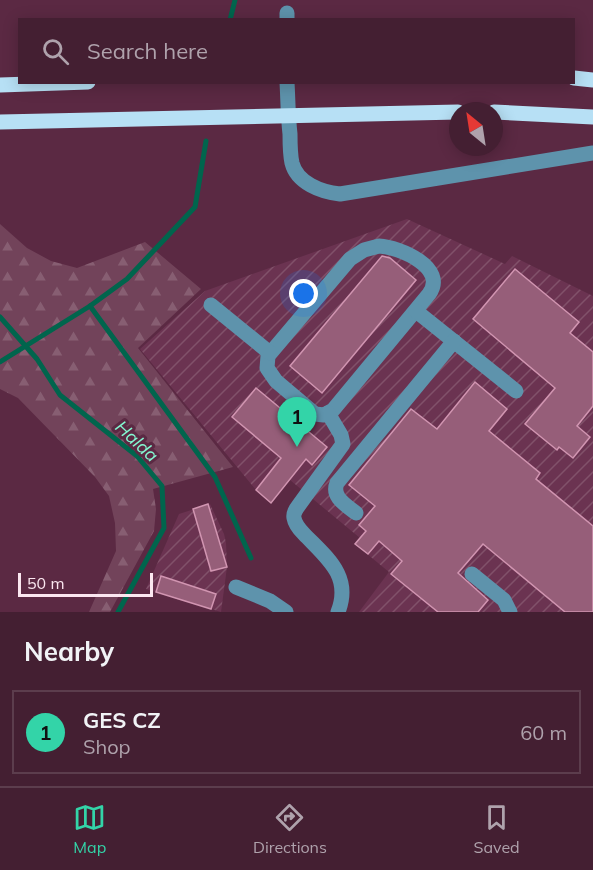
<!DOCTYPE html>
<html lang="en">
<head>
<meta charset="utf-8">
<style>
	:root { --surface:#441f32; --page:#4b273a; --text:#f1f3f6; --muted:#afa2ac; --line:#5c3d4d; --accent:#33d4a8 }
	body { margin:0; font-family:Mulish,sans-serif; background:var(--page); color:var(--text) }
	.compass { position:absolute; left:449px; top:102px; width:54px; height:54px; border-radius:50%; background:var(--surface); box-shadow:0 3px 15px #0003; rotate:330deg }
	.scale { position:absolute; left:18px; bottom:15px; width:135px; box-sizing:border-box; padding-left:6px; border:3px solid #fbe7f0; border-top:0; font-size:16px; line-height:21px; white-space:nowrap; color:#fbe7f0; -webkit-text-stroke:4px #5b2943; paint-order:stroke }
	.you { position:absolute; left:304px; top:294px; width:21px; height:21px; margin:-15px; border:4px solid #fff; border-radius:50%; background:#1a73e8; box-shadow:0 0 0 9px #1a73e833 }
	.badge { display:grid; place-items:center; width:39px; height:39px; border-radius:50%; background:var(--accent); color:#111; font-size:20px; font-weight:700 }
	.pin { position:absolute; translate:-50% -50px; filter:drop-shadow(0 2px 3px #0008) }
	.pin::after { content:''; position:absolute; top:32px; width:21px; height:18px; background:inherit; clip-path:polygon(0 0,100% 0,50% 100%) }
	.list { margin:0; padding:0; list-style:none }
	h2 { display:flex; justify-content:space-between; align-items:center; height:78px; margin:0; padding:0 24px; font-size:26px }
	h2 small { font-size:20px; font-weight:400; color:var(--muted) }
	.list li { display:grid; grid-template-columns:39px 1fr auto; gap:18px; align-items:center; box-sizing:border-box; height:84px; margin:0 12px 12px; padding:0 12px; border:2px solid var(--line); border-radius:0px }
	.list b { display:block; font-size:22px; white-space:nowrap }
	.list p { margin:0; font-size:20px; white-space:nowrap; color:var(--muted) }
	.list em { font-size:20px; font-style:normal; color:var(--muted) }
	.icon { flex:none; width:33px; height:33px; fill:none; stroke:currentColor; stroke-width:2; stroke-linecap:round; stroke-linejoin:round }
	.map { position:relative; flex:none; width:593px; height:612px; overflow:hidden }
	.search { position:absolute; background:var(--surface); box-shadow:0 3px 15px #0003; left:18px; right:18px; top:18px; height:66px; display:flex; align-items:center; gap:15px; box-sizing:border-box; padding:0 21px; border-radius:0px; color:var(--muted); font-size:22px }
	.sheet { height:174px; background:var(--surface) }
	nav { display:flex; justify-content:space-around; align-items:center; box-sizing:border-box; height:84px; border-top:2px solid var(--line); background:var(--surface); font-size:16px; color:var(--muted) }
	nav a { display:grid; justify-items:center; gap:3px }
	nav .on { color:var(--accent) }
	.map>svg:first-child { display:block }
	.industrial { fill:url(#industrial-furrows) }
	.forest { fill:url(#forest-firs) }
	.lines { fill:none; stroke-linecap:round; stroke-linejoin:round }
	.stream { stroke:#00654d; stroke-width:5 }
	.building { fill:#965e79; stroke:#d195b1; stroke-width:1.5 }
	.minor { stroke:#5e93ac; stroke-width:15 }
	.major { stroke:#b7e0f5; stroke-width:15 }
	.labels { text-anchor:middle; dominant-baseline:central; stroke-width:6; stroke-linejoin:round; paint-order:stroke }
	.water-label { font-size:18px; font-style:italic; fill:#84f8d1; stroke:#5b2943 }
</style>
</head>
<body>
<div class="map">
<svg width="593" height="612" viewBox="0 0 593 612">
	<defs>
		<pattern id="industrial-furrows" width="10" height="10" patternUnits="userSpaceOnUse" patternTransform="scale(1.5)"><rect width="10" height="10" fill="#6b3351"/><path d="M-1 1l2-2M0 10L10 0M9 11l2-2" fill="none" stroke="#81516a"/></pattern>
		<pattern id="forest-firs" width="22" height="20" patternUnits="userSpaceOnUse" patternTransform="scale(1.5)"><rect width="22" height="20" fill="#72435a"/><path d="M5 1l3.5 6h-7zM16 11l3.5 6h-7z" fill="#875e72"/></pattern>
	</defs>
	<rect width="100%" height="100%" fill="#5b2943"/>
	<g class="industrial">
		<polygon points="407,219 505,264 512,256 593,296 593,612 359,612 389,572 355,544 360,538 290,480 271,503 256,490 140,349 205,291"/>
		<polygon points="210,504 224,534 226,543 227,567 221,612 146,589 179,514"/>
	</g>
	<polygon class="forest" points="0,224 27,248 51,261 77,268 145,242 201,289 138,348 233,467 153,489 156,509 154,531 110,612 89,612 116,551 115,523 109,496 95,477 18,398 0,389"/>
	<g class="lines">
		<g class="stream">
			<polyline points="230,20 235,0"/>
			<polyline points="90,306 215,477 251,558"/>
			<polyline points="0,317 37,359 60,395 137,456 162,486 164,528 118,612"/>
			<polyline points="0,362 90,306 127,279 195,207 206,141"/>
		</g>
	</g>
	<g class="building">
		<polygon points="382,256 390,258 416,280 322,393 290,366"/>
		<polygon points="515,269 579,322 570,333 593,352 593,406 577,426 590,437 573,458 559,447 557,450 525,424 555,388 473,319"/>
		<polygon points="475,382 507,409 489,431 540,473 536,479 593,526 593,612 565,612 483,544 458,573 488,600 478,612 438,612 391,574 402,561 379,541 368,554 355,544 366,531 359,525 375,506 349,485 411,409 437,429"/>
		<polygon points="256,388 327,447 312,465 306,459 271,503 256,490 281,458 232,417"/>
		<polygon points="208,504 227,567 211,571 193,509"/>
		<polygon points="161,576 216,594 211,609 156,592"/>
	</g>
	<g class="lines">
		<g class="minor">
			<polyline points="287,13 287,20"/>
			<path d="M287,82c1,18 1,35 3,52 0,9 0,20 2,29 5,20 29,29 48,31l253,-41"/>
			<path d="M379,246c21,1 69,22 50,48l-96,116 -9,5 -9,-1 -39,-33 -9,-13 1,-12 82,-97 14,-9z"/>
			<polyline points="211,305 270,353"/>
			<polyline points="416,311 516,391"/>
			<path d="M328,413l13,22 2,9 -44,61c-3,4 -6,8 -5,13 1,6 6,12 10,16 23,24 48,42 34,78"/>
			<path d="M356,513c-10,-8 -25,-16 -19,-30l117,-142"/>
			<polyline points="472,574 504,600 510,612"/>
			<polyline points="236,587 270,601 286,612"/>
		</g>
		<g class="major">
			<polyline points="574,78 593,80"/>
			<polyline points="0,85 88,82"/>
			<polyline points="494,112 593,117"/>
			<polyline points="0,122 458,112"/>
		</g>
	</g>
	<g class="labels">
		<g class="water-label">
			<text transform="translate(137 441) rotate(43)">Halda</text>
		</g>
	</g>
</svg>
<svg class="compass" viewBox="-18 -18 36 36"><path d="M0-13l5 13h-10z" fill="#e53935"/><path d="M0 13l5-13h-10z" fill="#afa2ac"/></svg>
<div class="scale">50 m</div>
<div class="you"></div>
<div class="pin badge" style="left:297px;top:447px">1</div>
<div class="search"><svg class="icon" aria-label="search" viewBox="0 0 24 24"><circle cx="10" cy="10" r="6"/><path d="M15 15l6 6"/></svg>Search here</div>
</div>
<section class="sheet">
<h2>Nearby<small></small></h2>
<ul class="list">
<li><span class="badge">1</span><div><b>GES CZ</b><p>Shop</p></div><em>60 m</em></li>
</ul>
</section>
<nav>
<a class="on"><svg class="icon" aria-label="map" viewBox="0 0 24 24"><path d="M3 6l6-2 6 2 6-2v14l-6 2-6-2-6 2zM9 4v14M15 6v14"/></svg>Map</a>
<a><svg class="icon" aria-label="directions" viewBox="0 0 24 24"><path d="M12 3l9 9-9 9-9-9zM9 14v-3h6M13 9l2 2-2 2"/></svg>Directions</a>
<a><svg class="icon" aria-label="saved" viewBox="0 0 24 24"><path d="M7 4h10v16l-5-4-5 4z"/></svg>Saved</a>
</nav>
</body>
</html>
